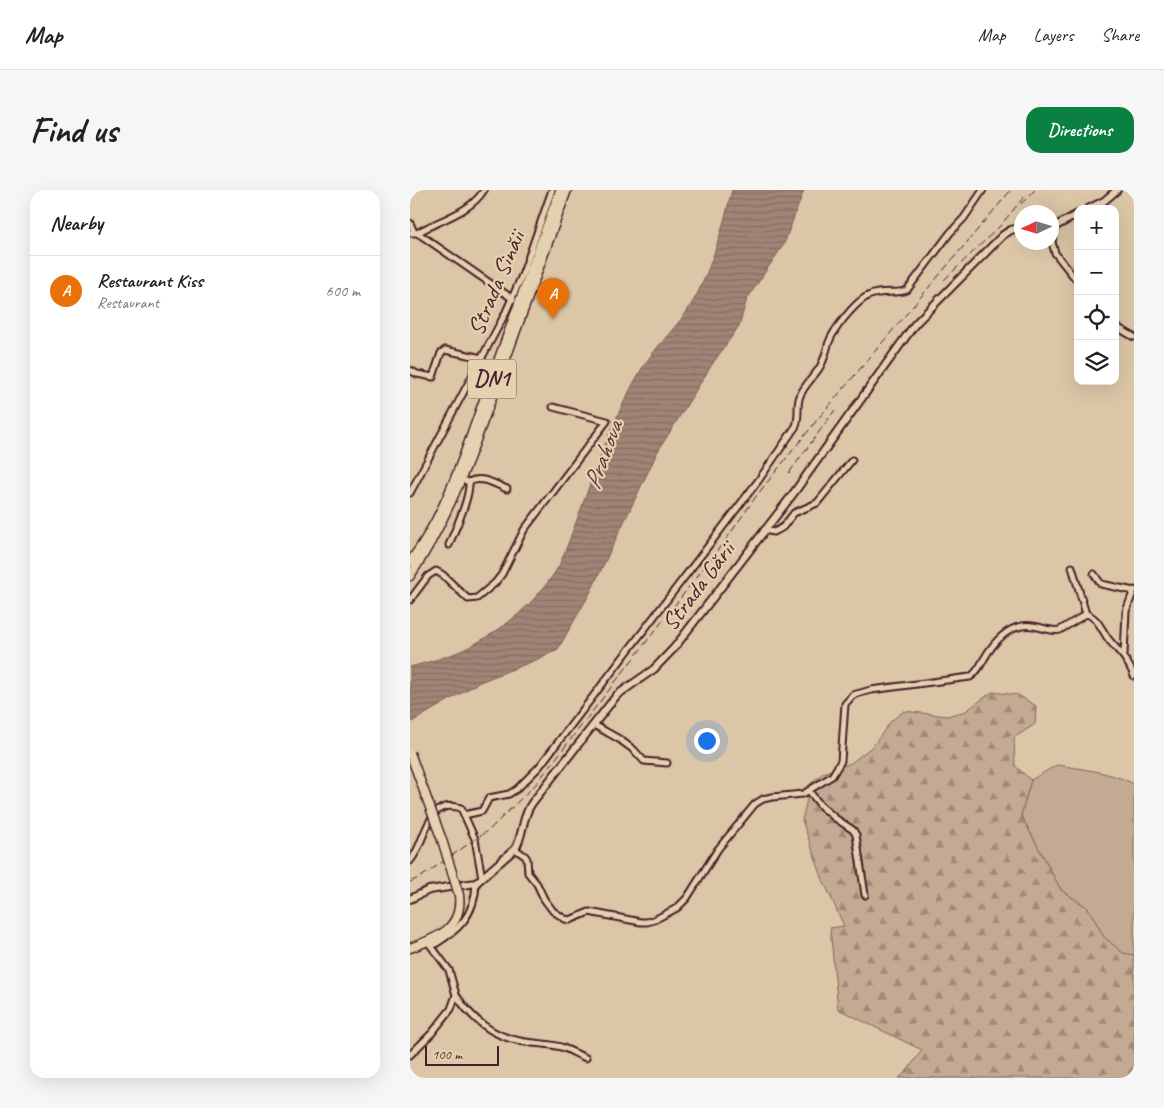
<!DOCTYPE html>
<html lang="en">
<head>
<meta charset="utf-8">
<style>
	:root { --surface:#fff; --page:#f6f6f6; --text:#222; --muted:#767676; --line:#e0e0e0; --accent:#0b8043 }
	body { margin:0; font-family:Caveat,sans-serif; background:var(--page); color:var(--text) }
	.controls { position:absolute; right:15px; top:15px; display:grid; overflow:hidden; border-radius:10px; box-shadow:0 5px 20px #0002 }
	.controls button { width:45px; height:45px; display:grid; place-items:center; padding:0; border:0; border-bottom:1px solid var(--line); background:var(--surface); color:var(--text); font:25px sans-serif }
	.compass { position:absolute; left:604px; top:15px; width:45px; height:45px; border-radius:50%; background:var(--surface); box-shadow:0 5px 20px #0002; rotate:266deg }
	.scale { position:absolute; left:15px; bottom:12px; width:74px; box-sizing:border-box; padding-left:5px; border:2px solid #4a1f2b; border-top:0; font-size:14px; line-height:18px; white-space:nowrap; color:#4a1f2b; -webkit-text-stroke:4px #e4d1af; paint-order:stroke }
	.you { position:absolute; left:296px; top:550px; width:18px; height:18px; margin:-12px; border:4px solid #fff; border-radius:50%; background:#1a73e8; box-shadow:0 0 0 8px #1a73e833 }
	.badge { display:grid; place-items:center; width:32px; height:32px; border-radius:50%; background:var(--accent); color:#fff; font-size:16px; font-weight:700 }
	.pin { position:absolute; translate:-50% -41px; filter:drop-shadow(0 1px 2px #0008) }
	.pin::after { content:''; position:absolute; top:26px; width:18px; height:15px; background:inherit; clip-path:polygon(0 0,100% 0,50% 100%) }
	.list { margin:0; padding:0; list-style:none }
	h2 { display:flex; justify-content:space-between; align-items:center; height:65px; margin:0; padding:0 20px; font-size:21px }
	h2 small { font-size:16px; font-weight:400; color:var(--muted) }
	.list li { display:grid; grid-template-columns:32px 1fr auto; gap:15px; align-items:center; box-sizing:border-box; height:70px; padding:0 20px; border-top:1px solid var(--line) }
	.list b { display:block; font-size:19px; white-space:nowrap }
	.list p { margin:0; font-size:16px; white-space:nowrap; color:var(--muted) }
	.list em { font-size:16px; font-style:normal; color:var(--muted) }
	.icon { flex:none; width:28px; height:28px; fill:none; stroke:currentColor; stroke-width:2; stroke-linecap:round; stroke-linejoin:round }
	.map { position:relative; flex:none; width:724px; height:888px; overflow:hidden; border-radius:15px }
	header { display:flex; align-items:center; gap:30px; box-sizing:border-box; height:70px; padding:0 25px; background:var(--surface); border-bottom:1px solid var(--line) }
	header strong { font-size:24px }
	nav { display:flex; gap:28px; margin-inline-start:auto; font-size:18px }
	.intro { display:flex; align-items:center; justify-content:space-between; box-sizing:border-box; height:120px; padding:0 30px }
	h1 { margin:0; font-size:35px }
	.button { padding:12px 22px; border-radius:15px; background:var(--accent); color:#fff; font-size:18px; font-weight:700 }
	main { display:flex; gap:30px; padding:0 30px }
	aside { flex:1; background:var(--surface); border-radius:15px; box-shadow:0 5px 20px #0002 }
	.map>svg:first-child { display:block }
	.green { fill:#c3aa92; stroke:#86645e }
	.forest { fill:url(#forest-firs); stroke:#86645e }
	.water { fill:url(#water-rules); stroke:#7e5c58 }
	.lines { fill:none; stroke-linecap:round; stroke-linejoin:round }
	.minor-casing { stroke:#4a1f2b; stroke-width:9 }
	.tertiary-casing { stroke:#4a1f2b; stroke-width:10 }
	.primary-casing { stroke:#4a1f2b; stroke-width:11 }
	.trunk-casing { stroke:#4a1f2b; stroke-width:11 }
	.minor { stroke:#e4d1af; stroke-width:5 }
	.tertiary { stroke:#e4d1af; stroke-width:6 }
	.primary { stroke:#e4d1af; stroke-width:8 }
	.trunk { stroke:#e4d1af; stroke-width:8 }
	.rail { stroke:#4a1f2b; stroke-width:1; stroke-dasharray:8 4; stroke-linecap:butt }
	.primary-bridge-casing { stroke:#4a1f2b; stroke-width:11; stroke-linecap:butt }
	.primary-bridge { stroke:#e4d1af; stroke-width:8 }
	.labels { text-anchor:middle; dominant-baseline:central; stroke-width:4.5; stroke-linejoin:round; paint-order:stroke }
	.shield { fill:#e4d1af; stroke:#785453; stroke-width:1 }
	.shield-label { font-size:22px; font-weight:bold; fill:#4a1f2b }
	.street-label { font-size:24px; fill:#4a1f2b; stroke:#e4d1af }
	.water-label { font-size:25px; font-style:italic; fill:#60383e; stroke:#e4d1af }
</style>
</head>
<body>
<header>
<strong>Map</strong>
<nav><a>Map</a><a>Layers</a><a>Share</a></nav>
</header>
<div class="intro"><h1>Find us</h1><a class="button">Directions</a></div>
<main>
<aside>
<h2>Nearby<small></small></h2>
<ul class="list">
<li><span class="badge" style="background:#e8710a">A</span><div><b>Restaurant Kiss</b><p>Restaurant</p></div><em>600 m</em></li>
</ul>
</aside>
<div class="map">
<svg width="724" height="888" viewBox="0 0 724 888">
	<defs>
		<pattern id="forest-firs" width="22" height="20" patternUnits="userSpaceOnUse" patternTransform="scale(1.25)"><rect width="22" height="20" fill="#c3aa92"/><path d="M5 1l3.5 6h-7zM16 11l3.5 6h-7z" fill="#a08a77"/></pattern>
		<pattern id="water-rules" width="6" height="5" patternUnits="userSpaceOnUse" patternTransform="scale(1.25)"><rect width="6" height="5" fill="#a18476"/><path d="M0 2.5h6" fill="none" stroke="#856b61"/></pattern>
	</defs>
	<rect width="100%" height="100%" fill="#dbc6a7"/>
	<filter id="ink" filterUnits="userSpaceOnUse"><feTurbulence type="fractalNoise" baseFrequency=".02" numOctaves="2"/><feDisplacementMap in="SourceGraphic" scale="10" xChannelSelector="R" yChannelSelector="G"/><feConvolveMatrix kernelMatrix="1 2 1 2 8 2 1 2 1" color-interpolation-filters="sRGB"/></filter>
	<g filter="url(#ink)">
		<path class="green" d="M647,575c26,4 54,7 77,19v171l-11,-1 -19,-17 -16,-29 -27,-18 -40,-75 10,-35z"/>
		<polygon class="forest" points="582,502 608,505 626,516 625,534 604,548 605,576 621,590 611,625 651,700 678,718 694,747 713,763 724,765 724,888 489,888 497,881 512,860 428,819 420,738 434,736 413,690 392,630 401,593 413,583 441,573 463,556 481,531 494,521 537,526 556,521"/>
		<path class="water" d="M322,0h72l-20,54 -37,55 -8,27 -26,37 -55,88 -68,142 -32,56 -22,11 -56,22 -70,41v-56c18,-5 38,-10 55,-18 40,-20 70,-45 94,-83 27,-65 46,-135 82,-196 12,-20 30,-37 44,-56 24,-34 37,-84 47,-124z"/>
		<g class="lines">
			<g class="minor-casing">
				<g id="minor">
					<polyline points="0,33 4,42"/>
					<polyline points="0,43 7,43 12,46 103,109"/>
					<path d="M7,43c22,-13 53,-20 67,-43"/>
					<polyline points="642,51 645,37"/>
					<polyline points="642,52 645,63 668,92"/>
					<polyline points="705,136 724,147"/>
					<polyline points="0,180 7,184 23,187 31,163 35,160 72,168"/>
					<path d="M50,289l9,3c12,-7 26,2 38,7"/>
					<polyline points="0,303 95,124 113,83 142,0"/>
					<polyline points="354,340 364,342 368,340 373,337 384,323 407,313 442,270"/>
					<path d="M39,355c6,-16 21,-46 20,-63"/>
					<polyline points="662,377 676,424"/>
					<polyline points="684,384 691,394 724,401"/>
					<polyline points="0,410 18,386 26,381 33,385 58,409 67,408 85,393 92,384 114,340 197,231 143,217"/>
					<polyline points="714,465 716,421 724,400"/>
					<polyline points="184,535 209,549 224,560 234,571 257,573"/>
					<polyline points="399,601 411,616 425,628 443,640 446,645 455,705"/>
					<path d="M54,625l18,-4 7,-13 20,-4 8,-5 22,-22 219,-286 38,-55c4,-11 0,-21 4,-30 4,-11 14,-19 20,-29 5,-8 6,-17 9,-25 5,-13 25,-38 37,-45 14,-8 30,-2 41,-7l43,-57 14,-15 19,-28"/>
					<path d="M105,659l10,7 2,3 1,14 9,11 7,15 9,12 12,8 5,1 19,-8 52,10h6l7,-2 23,-12 10,-10 31,-49 37,-45 8,-5 9,-2 31,-3 29,-18 9,-15 4,-57 8,-9 18,-5 99,-13c7,-4 10,-11 14,-18 8,-14 21,-30 38,-33 15,-3 26,7 38,4l26,-16c12,3 16,17 23,26 12,14 17,17 25,36"/>
					<path d="M0,671c16,-16 15,-65 51,-53l14,31 7,39"/>
					<path d="M22,756c26,-15 43,-30 44,-63"/>
					<path d="M46,805c15,23 36,41 64,46 13,3 28,2 41,6 9,3 17,8 25,11"/>
					<polyline points="0,865 22,843 41,819 46,805 39,780 18,752"/>
				</g>
			</g>
			<g class="tertiary-casing">
				<g id="tertiary">
					<polyline points="678,19 694,11 707,0"/>
					<polyline points="642,38 668,24"/>
					<path d="M0,709l19,-9 47,-7 39,-34c9,-14 6,-31 17,-46l85,-108 37,-26 20,-21 119,-154 122,-170 88,-89 8,-5 11,-3"/>
				</g>
			</g>
			<g class="primary-casing">
				<path id="primary" d="M0,758c27,-10 53,-19 49,-53"/>
			</g>
			<g class="trunk-casing">
				<g id="trunk">
					<path d="M0,372c34,-45 52,-101 71,-154 27,-73 52,-145 79,-218"/>
					<path d="M0,386c41,-61 65,-132 90,-201 22,-61 44,-123 67,-185"/>
				</g>
			</g>
			<use href="#minor" class="minor"/>
			<use href="#tertiary" class="tertiary"/>
			<use href="#primary" class="primary"/>
			<use href="#trunk" class="trunk"/>
			<g class="rail">
				<polyline points="611,14 625,0"/>
				<polyline points="534,90 590,36 614,7"/>
				<polyline points="379,283 425,220"/>
				<polyline points="0,692 11,687 80,639 126,594 317,348 347,305 407,230 601,0"/>
			</g>
			<g class="primary-bridge-casing">
				<polyline id="primary-bridge" points="0,563 32,650 49,705"/>
			</g>
			<use href="#primary-bridge" class="primary-bridge"/>
		</g>
	</g>
	<g class="labels">
		<rect class="shield" x="58" y="169.5" width="48" height="39" rx="4"/>
		<g class="shield-label">
			<text x="82" y="189">DN1</text>
		</g>
		<g class="street-label">
			<text transform="translate(86 93) rotate(-67)">Strada Sinăii</text>
			<text transform="translate(288 396) rotate(-53)">Strada Gării</text>
		</g>
		<g class="water-label">
			<text transform="translate(193 265) rotate(-70)">Prahova</text>
		</g>
	</g>
</svg>
<div class="controls">
<button>+</button>
<button>−</button>
<button><svg class="icon" aria-label="locate" viewBox="0 0 24 24"><circle cx="12" cy="12" r="6"/><path d="M12 2v4M12 18v4M2 12h4M18 12h4"/></svg></button>
<button><svg class="icon" aria-label="layers" viewBox="0 0 24 24"><path d="M12 4l9 5-9 5-9-5zM3 14l9 5 9-5"/></svg></button>
</div>
<svg class="compass" viewBox="-18 -18 36 36"><path d="M0-13l5 13h-10z" fill="#e53935"/><path d="M0 13l5-13h-10z" fill="#767676"/></svg>
<div class="scale">100 m</div>
<div class="you"></div>
<div class="pin badge" style="left:143px;top:129px;background:#e8710a">A</div>
</div>
</main>
</body>
</html>
